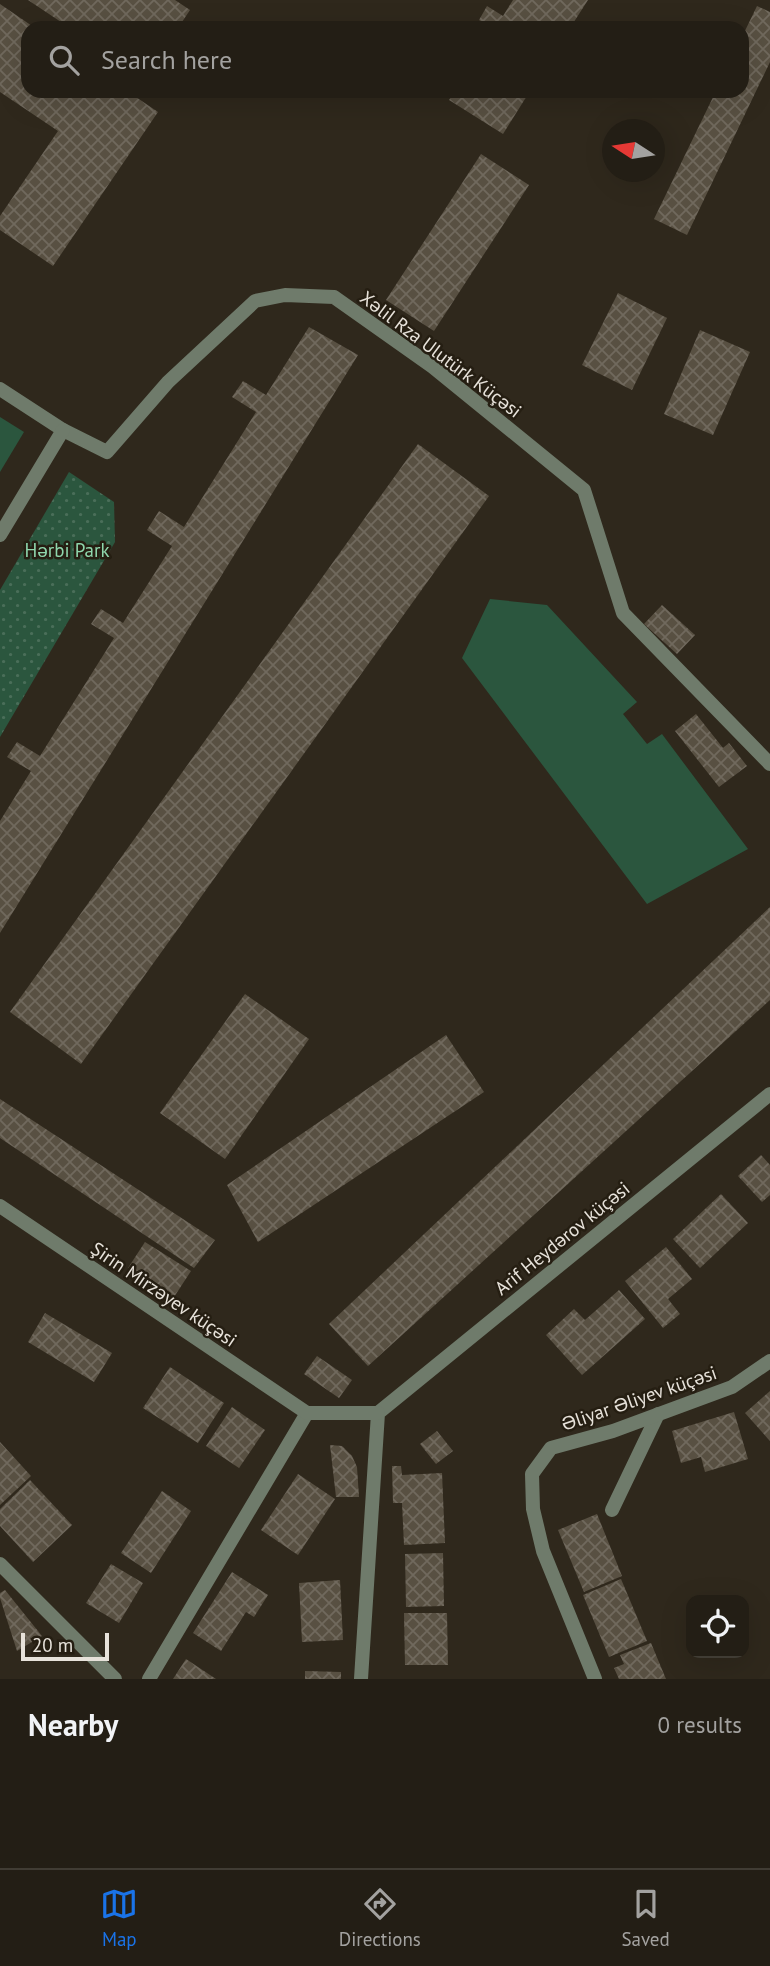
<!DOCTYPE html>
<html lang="en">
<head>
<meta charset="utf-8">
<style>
	:root { --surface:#231e15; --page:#2b271e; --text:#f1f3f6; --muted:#a3a2a0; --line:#403c34; --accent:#1a73e8 }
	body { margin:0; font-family:"PT Sans",sans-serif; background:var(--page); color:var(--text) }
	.controls { position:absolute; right:21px; bottom:21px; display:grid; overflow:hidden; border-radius:14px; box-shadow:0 7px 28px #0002 }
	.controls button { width:63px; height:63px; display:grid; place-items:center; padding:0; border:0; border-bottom:2px solid var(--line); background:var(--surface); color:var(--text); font:35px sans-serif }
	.compass { position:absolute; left:602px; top:119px; width:63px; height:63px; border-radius:50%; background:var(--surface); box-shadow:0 7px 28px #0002; rotate:282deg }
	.scale { position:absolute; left:21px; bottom:18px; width:88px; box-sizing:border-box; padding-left:7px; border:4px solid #e7e2da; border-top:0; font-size:19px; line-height:24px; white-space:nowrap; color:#e7e2da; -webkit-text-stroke:5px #251e12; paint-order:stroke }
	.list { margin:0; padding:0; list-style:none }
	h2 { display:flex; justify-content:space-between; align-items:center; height:91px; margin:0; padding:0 28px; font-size:30px }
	h2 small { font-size:23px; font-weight:400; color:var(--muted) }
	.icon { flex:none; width:38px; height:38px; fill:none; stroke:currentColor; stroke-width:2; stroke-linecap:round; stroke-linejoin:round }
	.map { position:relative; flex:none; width:770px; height:1679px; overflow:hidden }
	.search { position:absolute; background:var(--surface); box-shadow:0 7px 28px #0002; left:21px; right:21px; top:21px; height:77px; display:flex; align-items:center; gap:18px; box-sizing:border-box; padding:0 24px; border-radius:21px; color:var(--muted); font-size:26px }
	.sheet { height:189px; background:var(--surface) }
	nav { display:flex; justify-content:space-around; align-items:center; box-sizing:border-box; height:98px; border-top:2px solid var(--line); background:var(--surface); font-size:19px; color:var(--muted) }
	nav a { display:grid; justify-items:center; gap:4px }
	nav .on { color:var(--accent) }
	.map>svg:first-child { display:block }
	.green { fill:#2b563e }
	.park { fill:url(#park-dots) }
	.building { fill:url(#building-cross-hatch) }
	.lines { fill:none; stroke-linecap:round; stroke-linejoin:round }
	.service { stroke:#6f7b6b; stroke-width:14 }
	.minor { stroke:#6f7b6b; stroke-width:14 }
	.tertiary { stroke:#6f7b6b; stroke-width:14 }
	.labels { text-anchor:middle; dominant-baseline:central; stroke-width:5; stroke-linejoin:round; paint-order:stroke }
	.street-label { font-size:19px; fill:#e7e2da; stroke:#251e12 }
	.park-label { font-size:19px; fill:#8fd7ad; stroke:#251e12 }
</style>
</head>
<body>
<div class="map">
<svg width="770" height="1679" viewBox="0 0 770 1679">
	<defs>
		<pattern id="park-dots" width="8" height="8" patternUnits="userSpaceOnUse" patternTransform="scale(1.75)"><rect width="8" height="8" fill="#2b563e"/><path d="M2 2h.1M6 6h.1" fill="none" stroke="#4a6e59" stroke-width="1.8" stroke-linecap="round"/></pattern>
		<pattern id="building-cross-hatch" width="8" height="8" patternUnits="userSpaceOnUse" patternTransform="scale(1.75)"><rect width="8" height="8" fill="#585042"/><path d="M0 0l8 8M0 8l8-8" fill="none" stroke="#70695d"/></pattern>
	</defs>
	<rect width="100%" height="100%" fill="#2f281c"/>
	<g class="green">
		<polygon points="0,417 24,432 0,472"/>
		<polygon points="490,599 547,605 637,702 623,714 647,744 662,734 748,849 647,904 462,658"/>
	</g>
	<polygon class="park" points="69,472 114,502 115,542 0,737 0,590"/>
	<g class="building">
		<polygon points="28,0 175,0 190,10 178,28 70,28"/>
		<polygon points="513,0 588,0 570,28 491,28 479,20 487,6 503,16"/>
		<polygon points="0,4 35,28 28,28 28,91 127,91 158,112 53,266 0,230 0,216 58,131 0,92"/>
		<polygon points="757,6 770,12 770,62 687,235 654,219 716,91 742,91 742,37"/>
		<polygon points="455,91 530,91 503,134 449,100"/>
		<polygon points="481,154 529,185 434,331 386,300"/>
		<polygon points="618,293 667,318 632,390 582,365"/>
		<polygon points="309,327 358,355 0,933 0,821 31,771 7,757 17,742 40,756 114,638 91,624 101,609 123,623 172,546 147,530 159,511 184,527 256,412 232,397 243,381 266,395"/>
		<polygon points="700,330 750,352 713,435 664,414"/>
		<polygon points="418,444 489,496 81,1064 10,1012"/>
		<polygon points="662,605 695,635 677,654 644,624"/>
		<polygon points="696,714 723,748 729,743 747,766 719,787 675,731"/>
		<polygon points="770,907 770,1000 368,1366 329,1324"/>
		<polygon points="245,994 309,1039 225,1159 160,1113"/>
		<polygon points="446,1035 484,1092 258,1242 227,1185"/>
		<polygon points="0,1099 215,1240 194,1268 0,1138"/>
		<polygon points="761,1155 770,1165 770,1195 762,1202 738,1176"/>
		<polygon points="721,1194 748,1223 700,1268 673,1239"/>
		<polygon points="145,1242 191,1271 174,1297 128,1268"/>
		<polygon points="666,1247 692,1279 668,1299 680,1314 663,1328 625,1281"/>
		<polygon points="619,1290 645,1319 582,1375 546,1335 574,1309 585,1320"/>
		<polygon points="45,1313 112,1353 94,1382 28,1342"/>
		<polygon points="317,1356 352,1380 339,1398 304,1374"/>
		<polygon points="170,1367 224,1403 198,1443 143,1408"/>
		<polygon points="770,1391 770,1441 745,1413"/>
		<polygon points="232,1407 265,1430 239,1468 206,1446"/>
		<polygon points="734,1412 748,1459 705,1472 701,1457 681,1463 672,1431"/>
		<polygon points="437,1431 453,1451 436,1464 420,1444"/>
		<polygon points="0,1442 31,1476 0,1505"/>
		<polygon points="330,1445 342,1446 352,1456 357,1467 359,1497 336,1497"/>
		<polygon points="392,1466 401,1466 402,1475 442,1473 445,1543 404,1545 402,1503 393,1503"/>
		<polygon points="298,1474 335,1499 298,1555 261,1530"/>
		<polygon points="30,1480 72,1525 33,1562 0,1526 0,1509"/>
		<polygon points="162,1491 191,1511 151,1573 121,1553"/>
		<polygon points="597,1514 622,1576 584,1592 558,1530"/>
		<polygon points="443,1553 444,1606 406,1607 405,1554"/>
		<polygon points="111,1564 143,1583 119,1623 86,1603"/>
		<polygon points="232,1572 268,1595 254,1617 246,1612 221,1651 193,1633"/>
		<polygon points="621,1579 647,1641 609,1657 583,1595"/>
		<polygon points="340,1580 343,1640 302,1642 299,1583"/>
		<polygon points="5,1590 42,1636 17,1651 0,1598 0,1593"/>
		<polygon points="404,1613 447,1613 448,1665 405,1665"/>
		<polygon points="651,1643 666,1679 619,1679 614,1668 624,1664 620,1655"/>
		<polygon points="186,1659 216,1679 173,1679"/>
		<polygon points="305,1671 341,1672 341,1679 305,1679"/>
	</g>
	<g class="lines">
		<g class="service">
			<polyline points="0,389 63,430 107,452 168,382 255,301 285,295 334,297 433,367 584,490 623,613 770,764"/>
			<polyline points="0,535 63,430"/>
			<polyline points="612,1510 658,1414"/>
		</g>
		<g class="minor">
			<polyline points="0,1564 115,1679"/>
			<polyline points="149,1679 307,1413"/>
			<polyline points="361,1679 378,1413 770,1094"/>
			<polyline points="595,1679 543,1551 533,1509 532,1474 551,1448 613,1431 732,1387 770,1361"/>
		</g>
		<polyline class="tertiary" points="0,1206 307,1413 378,1413"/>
	</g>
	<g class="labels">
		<g class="street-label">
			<text transform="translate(441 354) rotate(37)">Xəlil Rza Ulutürk Küçəsi</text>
			<text transform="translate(562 1238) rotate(-39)">Arif Heydərov küçəsi</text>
			<text transform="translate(164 1294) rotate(34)">Şirin Mirzəyev küçəsi</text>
			<text transform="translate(639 1398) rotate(-19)">Əliyar Əliyev küçəsi</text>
		</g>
		<g class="park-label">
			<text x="67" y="550">Hərbi Park</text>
		</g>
	</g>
</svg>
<div class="controls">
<button><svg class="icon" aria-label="locate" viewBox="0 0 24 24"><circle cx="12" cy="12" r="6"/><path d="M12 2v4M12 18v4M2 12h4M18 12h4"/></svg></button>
</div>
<svg class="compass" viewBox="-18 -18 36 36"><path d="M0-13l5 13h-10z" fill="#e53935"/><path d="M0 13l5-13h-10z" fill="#a3a2a0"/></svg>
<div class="scale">20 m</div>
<div class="search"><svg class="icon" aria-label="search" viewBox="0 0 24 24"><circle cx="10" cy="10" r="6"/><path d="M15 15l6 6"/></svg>Search here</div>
</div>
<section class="sheet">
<h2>Nearby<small>0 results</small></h2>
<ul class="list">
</ul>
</section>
<nav>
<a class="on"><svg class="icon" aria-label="map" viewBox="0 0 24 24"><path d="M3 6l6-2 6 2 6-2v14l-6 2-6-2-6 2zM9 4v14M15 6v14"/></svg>Map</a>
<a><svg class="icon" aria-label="directions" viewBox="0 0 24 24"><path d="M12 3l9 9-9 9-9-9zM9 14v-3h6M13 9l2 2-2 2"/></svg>Directions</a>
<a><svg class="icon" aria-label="saved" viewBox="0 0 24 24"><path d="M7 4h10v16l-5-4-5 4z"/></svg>Saved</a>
</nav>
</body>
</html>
